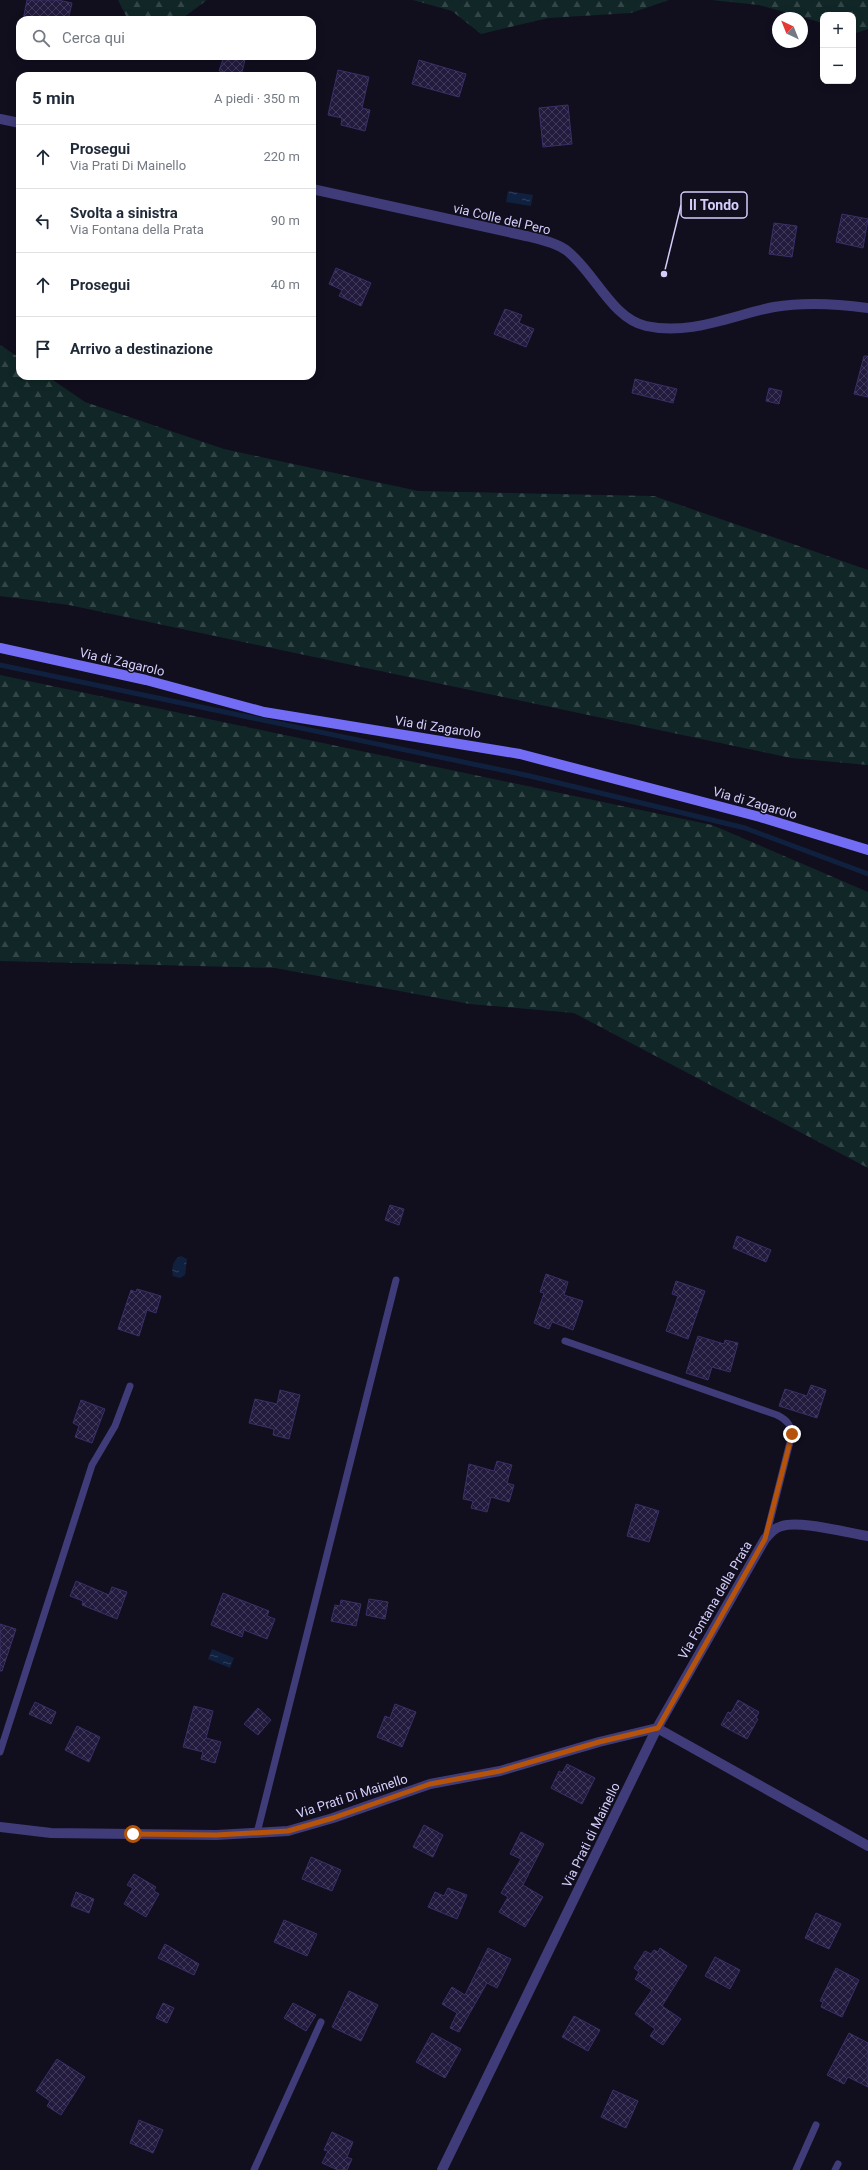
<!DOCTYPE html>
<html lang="it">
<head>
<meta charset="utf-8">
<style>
	:root { --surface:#fff; --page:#f6f6f7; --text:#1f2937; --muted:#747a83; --line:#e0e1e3 }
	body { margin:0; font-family:Roboto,sans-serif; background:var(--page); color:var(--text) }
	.controls { position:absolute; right:12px; top:12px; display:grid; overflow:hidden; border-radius:8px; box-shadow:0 2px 10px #0003 }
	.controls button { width:36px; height:36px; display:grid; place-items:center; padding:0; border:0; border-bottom:1px solid var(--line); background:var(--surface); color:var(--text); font:20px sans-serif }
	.compass { position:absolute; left:772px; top:12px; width:36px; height:36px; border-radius:50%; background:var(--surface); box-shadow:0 2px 10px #0003; rotate:317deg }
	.stop { position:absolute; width:12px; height:12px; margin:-9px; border:3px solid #b45309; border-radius:50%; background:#fff }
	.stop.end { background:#b45309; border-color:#fff; box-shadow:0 1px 4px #0008 }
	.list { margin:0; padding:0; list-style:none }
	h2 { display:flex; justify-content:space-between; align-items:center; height:52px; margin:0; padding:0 16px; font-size:17px }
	h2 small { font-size:13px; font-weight:400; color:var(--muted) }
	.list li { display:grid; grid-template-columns:26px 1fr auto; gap:12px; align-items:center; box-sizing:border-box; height:64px; padding:0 16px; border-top:1px solid var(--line) }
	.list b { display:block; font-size:15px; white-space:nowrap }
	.list p { margin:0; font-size:13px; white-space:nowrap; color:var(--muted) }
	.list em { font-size:13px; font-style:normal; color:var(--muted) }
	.icon { flex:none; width:22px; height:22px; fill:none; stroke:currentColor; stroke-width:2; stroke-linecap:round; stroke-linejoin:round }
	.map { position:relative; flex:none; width:868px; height:2170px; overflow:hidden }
	.search { position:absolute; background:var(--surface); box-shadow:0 2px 10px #0003; left:16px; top:16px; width:300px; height:44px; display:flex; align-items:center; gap:10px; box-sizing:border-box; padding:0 14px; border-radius:12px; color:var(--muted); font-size:15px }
	.panel { position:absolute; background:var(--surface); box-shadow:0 2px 10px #0003; left:16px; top:72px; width:300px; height:308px; border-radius:12px }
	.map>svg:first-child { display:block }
	.forest { fill:url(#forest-firs) }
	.water { fill:url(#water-ripples) }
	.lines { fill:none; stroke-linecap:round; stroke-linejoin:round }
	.stream { stroke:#10213f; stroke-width:5 }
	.building { fill:url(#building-cross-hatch); stroke:#3b2f68 }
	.lane { stroke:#403c79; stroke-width:7 }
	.street { stroke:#403c79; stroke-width:10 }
	.secondary { stroke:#736cf4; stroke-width:10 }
	.route { stroke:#b45309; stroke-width:5 }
	.labels { text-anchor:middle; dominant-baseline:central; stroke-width:3; stroke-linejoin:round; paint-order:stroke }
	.street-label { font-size:13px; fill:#d4cefb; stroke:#110e1e }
	.leader { fill:none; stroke:#d4cefb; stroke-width:1.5 }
	.callout-dot { fill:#d4cefb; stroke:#110e1e; stroke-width:1.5 }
	.callout { fill:#110e1e; stroke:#d4cefb; stroke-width:1.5 }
	.callout-label { font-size:14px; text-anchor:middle; font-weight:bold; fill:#d4cefb }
</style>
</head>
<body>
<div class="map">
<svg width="868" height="2170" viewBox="0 0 868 2170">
	<defs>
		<pattern id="forest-firs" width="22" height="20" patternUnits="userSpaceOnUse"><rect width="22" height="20" fill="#112727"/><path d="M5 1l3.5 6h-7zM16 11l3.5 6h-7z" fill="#334547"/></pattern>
		<pattern id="water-ripples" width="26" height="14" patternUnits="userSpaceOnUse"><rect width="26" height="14" fill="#10213f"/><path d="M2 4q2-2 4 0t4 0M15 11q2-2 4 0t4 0" fill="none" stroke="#32405c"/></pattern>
		<pattern id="building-cross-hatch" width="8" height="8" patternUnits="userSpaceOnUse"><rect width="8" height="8" fill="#231b3d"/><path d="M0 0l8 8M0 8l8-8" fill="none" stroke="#423b5a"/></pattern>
	</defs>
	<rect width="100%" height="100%" fill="#110e1e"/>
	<g class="forest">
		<polygon points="118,0 207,0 180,20 127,18"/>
		<polygon points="413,0 669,0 631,13 548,18 481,34 452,11"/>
		<polygon points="711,0 868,0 868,29 856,33 853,32 853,15 823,15 823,23 759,5"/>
		<polygon points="0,345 20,358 20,376 47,376 85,402 224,449 418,491 654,496 868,570 868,765 791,758 69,605 0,596"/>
		<polygon points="0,675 712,825 868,892 868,1168 574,1013 470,1004 275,968 0,961"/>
	</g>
	<g class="water">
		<polygon points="508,191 533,195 531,206 506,202"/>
		<path d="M181,1256l6,3 -2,16 -5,3 -7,-2c-2,-8 0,-17 8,-20z"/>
		<polygon points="212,1649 234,1658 230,1668 208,1659"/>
	</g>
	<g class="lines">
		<polyline class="stream" points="0,665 530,776 745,828 868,874"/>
	</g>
	<g class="building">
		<polygon points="27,0 58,0 72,3 68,20 23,20"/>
		<polygon points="224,56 246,56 241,76 223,76 224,72 219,71"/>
		<polygon points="419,60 466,74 459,97 412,84"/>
		<polygon points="338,70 369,77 362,108 370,110 365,131 341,125 342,118 328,115"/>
		<polygon points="568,105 572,144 543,147 539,108"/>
		<polygon points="842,214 868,219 863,248 836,242"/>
		<polygon points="774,223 797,226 792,257 769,254"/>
		<polygon points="336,268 371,283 361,306 339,296 342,290 329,284"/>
		<polygon points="505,309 522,315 519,323 534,329 526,347 494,334"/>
		<polygon points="864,356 868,356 868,397 854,394"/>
		<polygon points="635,379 677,389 673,403 632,393"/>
		<polygon points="769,388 782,391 779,404 766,401"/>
		<polygon points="390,1205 404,1209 399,1225 385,1220"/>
		<polygon points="737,1236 771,1250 766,1262 733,1248"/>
		<polygon points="546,1274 568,1282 564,1295 583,1301 573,1330 552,1322 549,1329 534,1323 544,1293 540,1292"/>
		<polygon points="676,1281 705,1291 688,1339 666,1331 678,1296 672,1294"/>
		<polygon points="137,1289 161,1296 156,1313 147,1310 139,1336 118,1329 131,1290 136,1292"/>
		<polygon points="698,1336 724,1344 725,1340 738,1343 730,1372 712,1367 708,1380 686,1373"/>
		<polygon points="811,1385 826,1390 817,1418 779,1406 785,1389 807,1396"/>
		<polygon points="280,1390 300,1395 289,1439 273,1435 274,1429 249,1423 255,1399 277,1404"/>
		<polygon points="81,1400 105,1409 92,1443 75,1437 79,1426 73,1423"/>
		<polygon points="497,1461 512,1465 507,1483 514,1485 509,1502 491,1497 487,1512 471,1508 473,1501 463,1499 469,1464 494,1471"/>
		<polygon points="636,1504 659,1511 649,1542 627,1536"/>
		<polygon points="76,1581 109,1595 112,1587 127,1592 117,1619 82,1605 83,1601 70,1596"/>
		<polygon points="223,1593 269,1611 267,1616 275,1619 267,1639 244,1630 242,1637 211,1625"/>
		<polygon points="369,1599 388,1602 385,1619 366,1615"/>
		<polygon points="341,1600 361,1604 356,1626 331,1621 335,1605 340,1606"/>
		<polygon points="0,1624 16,1629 2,1671 0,1671"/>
		<polygon points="738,1700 759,1712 756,1718 758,1719 747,1739 721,1725 728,1712 731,1713"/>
		<polygon points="35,1702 56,1712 51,1724 29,1714"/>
		<polygon points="395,1704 416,1712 402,1747 377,1737 385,1716 390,1718"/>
		<polygon points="194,1706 213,1711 206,1738 221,1742 215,1763 201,1759 203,1752 183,1747"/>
		<polygon points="258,1708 271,1720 258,1735 244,1724"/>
		<polygon points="77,1726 100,1737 89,1762 65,1750"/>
		<polygon points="567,1764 595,1778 582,1804 551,1788 559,1771 562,1773"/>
		<polygon points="424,1825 443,1835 433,1857 413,1847"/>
		<polygon points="521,1832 544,1844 523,1885 543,1897 525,1927 499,1912 508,1897 501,1893 521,1859 510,1854"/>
		<polygon points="311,1857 341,1870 332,1891 302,1879"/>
		<polygon points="134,1874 156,1887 154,1891 159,1894 146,1917 124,1904 133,1888 127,1885"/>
		<polygon points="448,1888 467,1895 457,1919 428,1907 435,1892 444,1896"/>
		<polygon points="76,1892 94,1899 89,1913 71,1906"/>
		<polygon points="816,1913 841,1924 829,1949 805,1938"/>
		<polygon points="284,1920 317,1934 307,1956 274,1942"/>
		<polygon points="165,1944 199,1964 194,1975 158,1958"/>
		<polygon points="488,1948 511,1959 497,1988 487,1983 459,2032 450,2028 457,2013 442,2004 452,1987 465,1995"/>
		<polygon points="660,1948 687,1966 662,2006 681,2019 663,2045 650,2036 655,2029 635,2014 652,1990 635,1979 639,1972 634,1968 645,1951 651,1954 654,1950 658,1952"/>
		<polygon points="715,1957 740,1970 730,1989 705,1976"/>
		<polygon points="836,1968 859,1980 842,2017 821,2007 823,2002 820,2001"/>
		<polygon points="349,1991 378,2005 361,2041 332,2027"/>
		<polygon points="163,2003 174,2008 167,2023 156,2018"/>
		<polygon points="293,2003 316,2015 306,2031 284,2018"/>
		<polygon points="574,2016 600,2030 588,2051 562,2037"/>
		<polygon points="432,2033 461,2049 445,2078 416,2062"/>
		<polygon points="849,2033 868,2043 868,2087 848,2077 844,2084 827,2075"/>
		<polygon points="57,2059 85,2077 61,2115 47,2106 50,2101 36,2091"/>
		<polygon points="613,2090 638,2101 626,2128 601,2117"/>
		<polygon points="139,2120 163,2130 153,2153 130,2143"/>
		<polygon points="332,2132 353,2142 347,2157 352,2159 347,2170 338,2170 322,2163 328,2151 324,2150"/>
	</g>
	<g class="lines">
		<g class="lane">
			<path d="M565,1341l212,74c10,5 16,11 14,23l-25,99"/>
			<polyline points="0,1752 92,1465 115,1426 130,1386"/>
			<polyline points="257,1833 396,1280"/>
			<polyline points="254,2170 321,2022"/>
			<polyline points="796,2170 816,2125"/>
			<polyline points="835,2170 838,2164"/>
		</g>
		<g class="street">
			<polyline points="0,119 20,123"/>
			<path d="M312,189l214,47c13,3 28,6 40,14 28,21 45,68 80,76 44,10 87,-11 128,-19 29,-5 65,-3 94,1"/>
			<path d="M0,1827l51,6 165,2 72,-4 45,-13 97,-34 70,-13 99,-29 58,-14 108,-189c5,-6 9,-11 17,-13 17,-6 66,7 86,10"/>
			<polyline points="442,2170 657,1728 868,1846"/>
		</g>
		<polyline class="secondary" points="0,648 146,680 264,712 520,754 760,817 868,850"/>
	</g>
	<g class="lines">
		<polyline class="route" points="133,1834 216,1835 288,1831 333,1818 430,1784 500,1771 599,1742 658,1728 765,1539 792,1434"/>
	</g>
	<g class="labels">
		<g class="street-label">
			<text transform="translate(502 219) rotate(13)">via Colle del Pero</text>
			<text transform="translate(122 662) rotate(13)">Via di Zagarolo</text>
			<text transform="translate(438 727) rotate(9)">Via di Zagarolo</text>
			<text transform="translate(755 803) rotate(16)">Via di Zagarolo</text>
			<text transform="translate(715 1600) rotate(-60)">Via Fontana della Prata</text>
			<text transform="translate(352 1796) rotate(-18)">Via Prati Di Mainello</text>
			<text transform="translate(591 1835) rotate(-64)">Via Prati di Mainello</text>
		</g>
	</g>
	<path class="leader" d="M664 274L681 205"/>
	<circle class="callout-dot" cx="664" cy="274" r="4"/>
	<rect class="callout" x="681" y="192" width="66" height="26" rx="4"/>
	<g class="callout-label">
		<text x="714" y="210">Il Tondo</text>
	</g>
</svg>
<div class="controls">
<button>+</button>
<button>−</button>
</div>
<svg class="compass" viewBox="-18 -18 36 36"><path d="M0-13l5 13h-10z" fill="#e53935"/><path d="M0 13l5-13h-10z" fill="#747a83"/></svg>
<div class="stop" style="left:133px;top:1834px"></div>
<div class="stop end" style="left:792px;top:1434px"></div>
<div class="search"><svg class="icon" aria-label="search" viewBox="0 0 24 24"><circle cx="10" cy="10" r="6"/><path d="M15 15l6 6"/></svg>Cerca qui</div>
<section class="panel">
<h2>5 min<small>A piedi · 350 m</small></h2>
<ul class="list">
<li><svg class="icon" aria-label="ahead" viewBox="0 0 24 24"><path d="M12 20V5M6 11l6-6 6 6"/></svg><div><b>Prosegui</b><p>Via Prati Di Mainello</p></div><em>220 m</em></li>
<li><svg class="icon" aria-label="left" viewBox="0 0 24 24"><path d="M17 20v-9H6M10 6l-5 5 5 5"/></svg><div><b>Svolta a sinistra</b><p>Via Fontana della Prata</p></div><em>90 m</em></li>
<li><svg class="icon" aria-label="ahead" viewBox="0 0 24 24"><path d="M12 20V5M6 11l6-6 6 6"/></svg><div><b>Prosegui</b></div><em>40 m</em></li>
<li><svg class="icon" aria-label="arrive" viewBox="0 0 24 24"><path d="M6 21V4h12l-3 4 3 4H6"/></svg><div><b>Arrivo a destinazione</b></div></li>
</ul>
</section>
</div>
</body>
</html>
